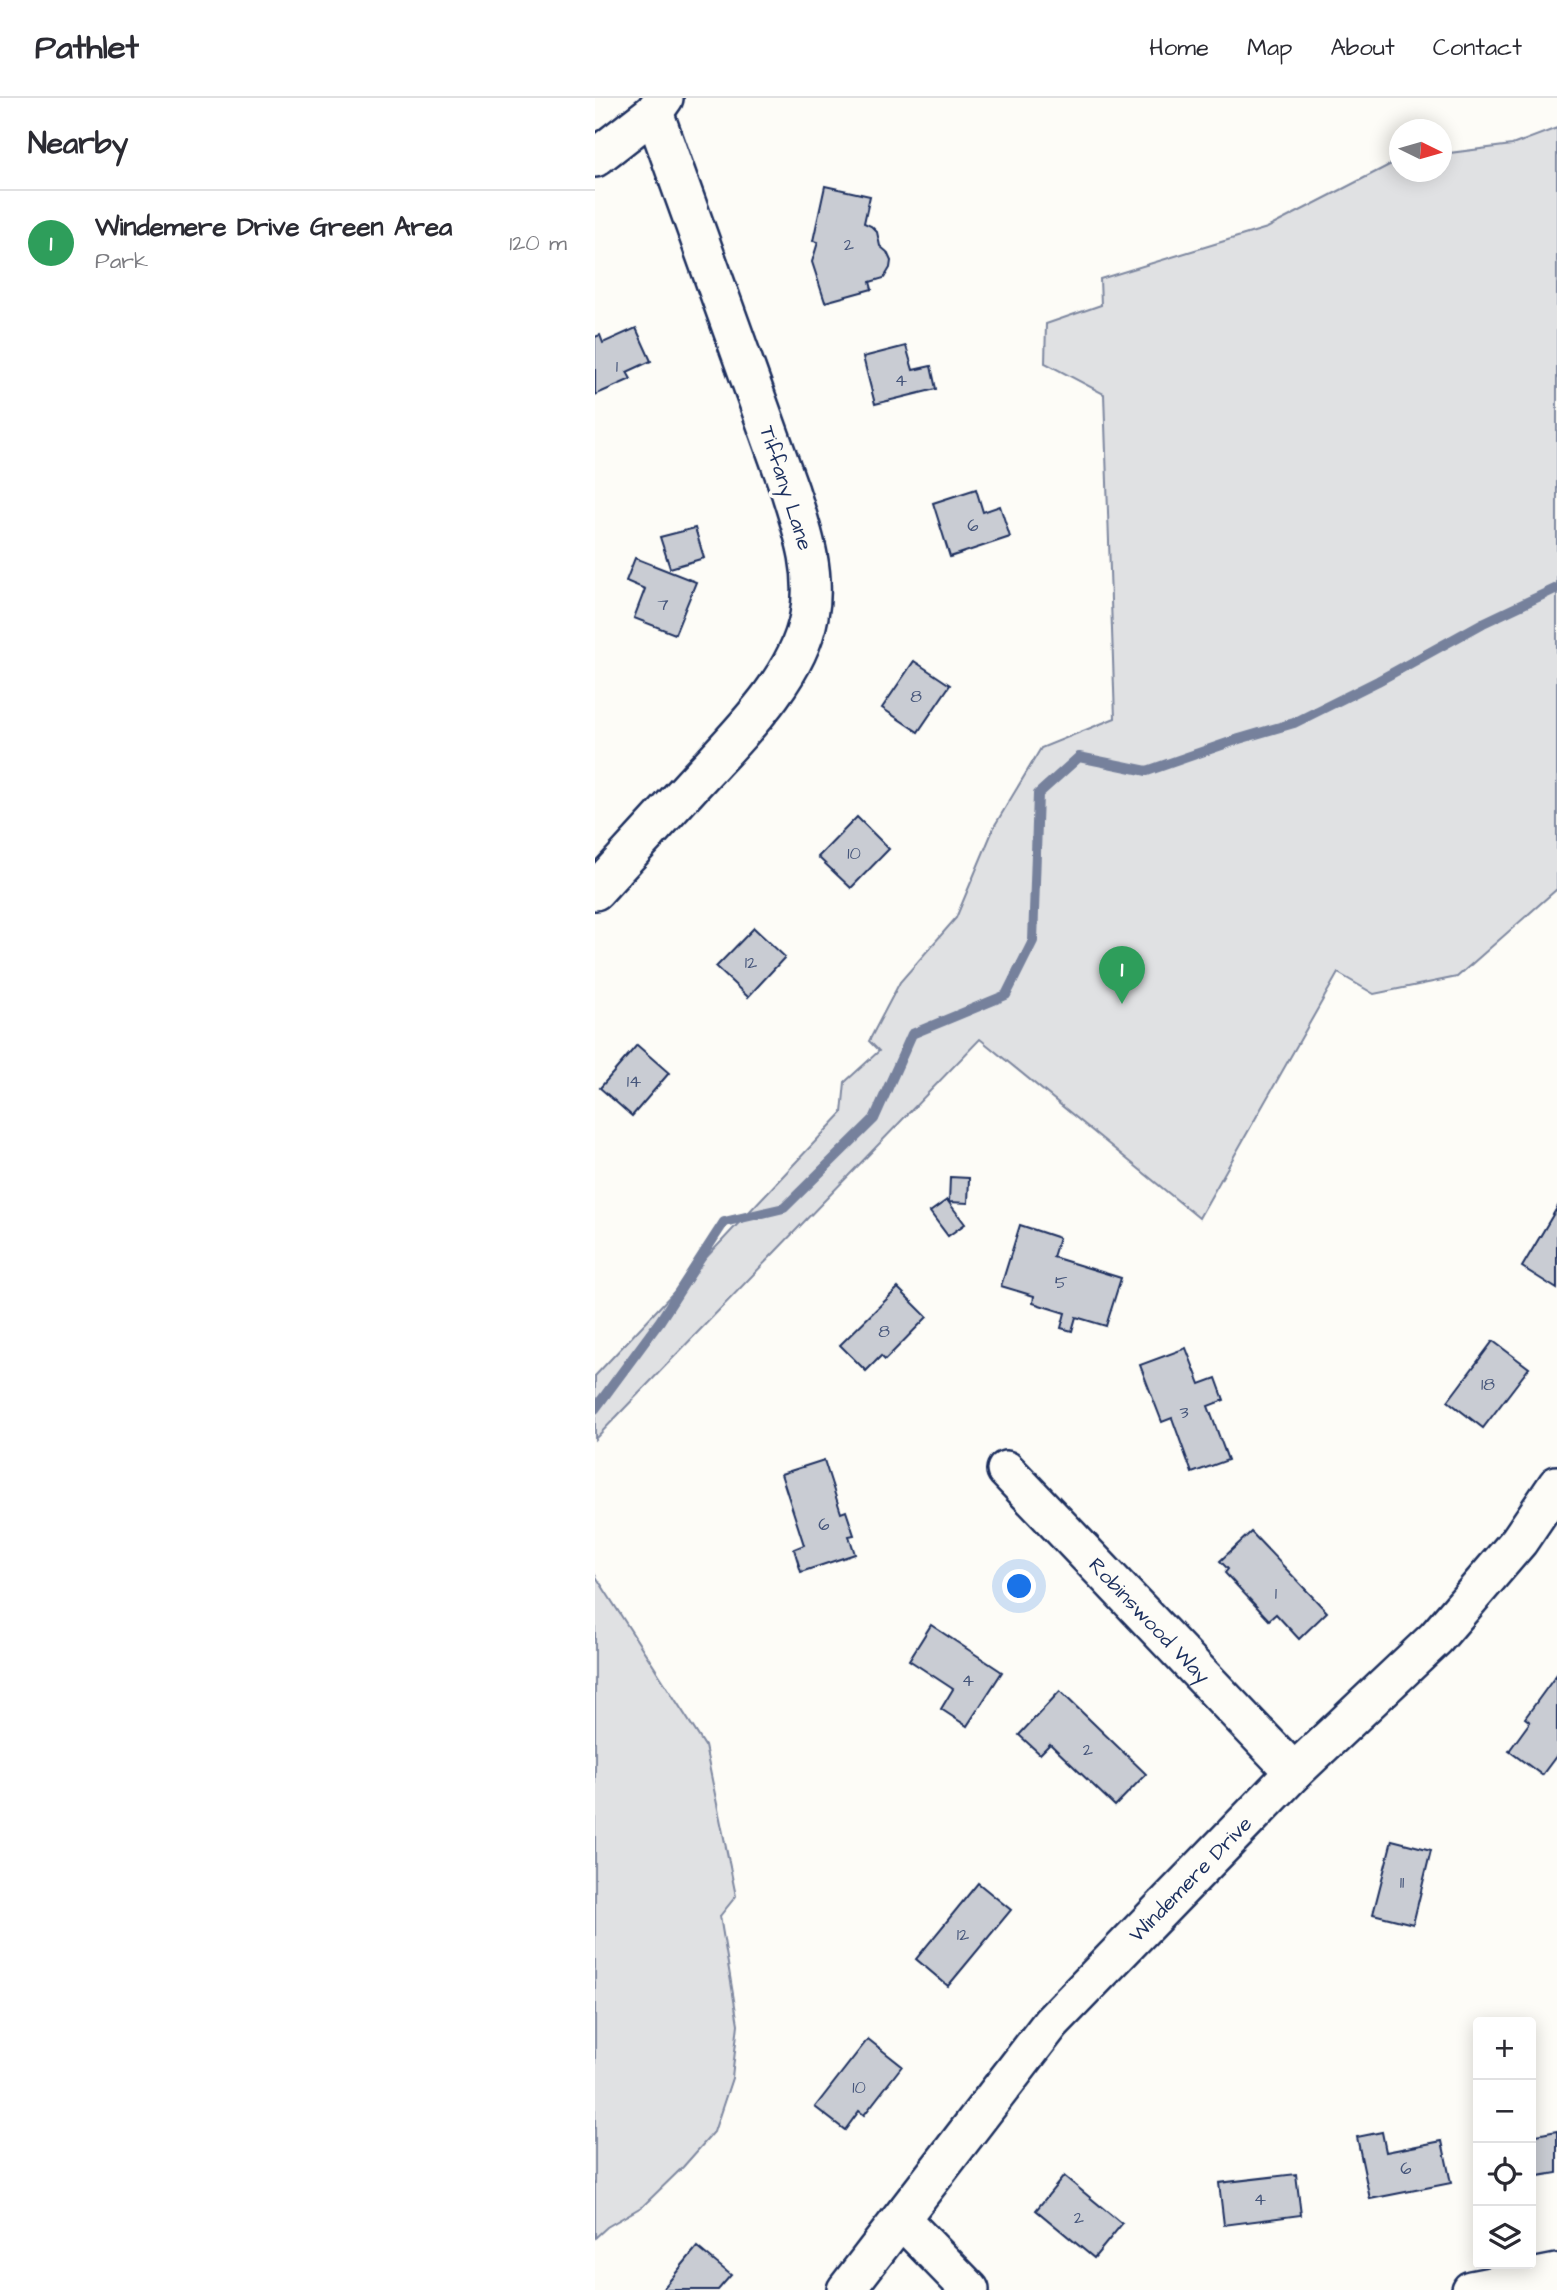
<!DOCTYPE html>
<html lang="en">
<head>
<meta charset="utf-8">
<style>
	:root { --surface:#fff; --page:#f7f7f7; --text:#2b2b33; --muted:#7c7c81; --line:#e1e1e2; --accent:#c8321e }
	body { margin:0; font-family:"Architects Daughter",sans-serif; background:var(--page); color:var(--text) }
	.controls { position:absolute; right:21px; bottom:21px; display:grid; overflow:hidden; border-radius:7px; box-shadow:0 4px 18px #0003 }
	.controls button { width:63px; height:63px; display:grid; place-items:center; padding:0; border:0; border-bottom:2px solid var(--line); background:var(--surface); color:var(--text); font:35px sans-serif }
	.compass { position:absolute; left:794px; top:21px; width:63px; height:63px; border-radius:50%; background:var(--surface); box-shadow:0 4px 18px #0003; rotate:95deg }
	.you { position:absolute; left:425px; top:1489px; width:24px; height:24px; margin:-18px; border:5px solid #fff; border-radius:50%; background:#1a73e8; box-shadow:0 0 0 10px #1a73e833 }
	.badge { display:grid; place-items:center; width:46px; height:46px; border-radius:50%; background:var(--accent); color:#fff; font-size:23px; font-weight:700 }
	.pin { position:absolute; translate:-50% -58px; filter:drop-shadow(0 2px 4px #0008) }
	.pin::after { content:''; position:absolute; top:37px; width:24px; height:21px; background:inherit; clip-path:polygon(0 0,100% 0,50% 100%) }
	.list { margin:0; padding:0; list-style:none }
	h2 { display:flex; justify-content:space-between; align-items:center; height:91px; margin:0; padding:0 28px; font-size:30px }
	h2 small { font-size:23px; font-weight:400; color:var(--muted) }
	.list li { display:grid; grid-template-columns:46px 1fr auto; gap:21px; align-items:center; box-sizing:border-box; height:105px; padding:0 28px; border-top:2px solid var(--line) }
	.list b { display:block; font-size:26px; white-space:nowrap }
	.list p { margin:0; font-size:23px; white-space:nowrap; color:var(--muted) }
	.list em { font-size:23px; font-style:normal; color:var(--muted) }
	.icon { flex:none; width:38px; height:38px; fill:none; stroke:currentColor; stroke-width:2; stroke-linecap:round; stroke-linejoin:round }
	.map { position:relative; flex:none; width:962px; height:2192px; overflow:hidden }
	header { display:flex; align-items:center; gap:42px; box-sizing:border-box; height:98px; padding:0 35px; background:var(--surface); border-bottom:2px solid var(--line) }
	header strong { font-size:33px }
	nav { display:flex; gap:38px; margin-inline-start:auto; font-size:24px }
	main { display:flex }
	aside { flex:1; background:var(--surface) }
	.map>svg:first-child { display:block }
	.green { fill:#e0e1e3; stroke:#7e88a0; stroke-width:2 }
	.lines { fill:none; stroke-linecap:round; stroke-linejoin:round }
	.stream { stroke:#76819c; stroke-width:10 }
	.building { fill:#c9ccd3; stroke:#1b2f5e; stroke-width:2 }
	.minor-casing { stroke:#1b2f5e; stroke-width:42 }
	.minor { stroke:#fdfcf7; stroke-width:37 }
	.labels { text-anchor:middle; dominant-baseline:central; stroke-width:7; stroke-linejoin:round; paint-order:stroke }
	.number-label { font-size:18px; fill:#46567b }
	.street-label { font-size:21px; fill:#1b2f5e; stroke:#fdfcf7 }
</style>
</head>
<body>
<header>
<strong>Pathlet</strong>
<nav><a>Home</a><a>Map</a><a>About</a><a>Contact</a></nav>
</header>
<main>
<aside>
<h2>Nearby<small></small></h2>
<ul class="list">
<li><span class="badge" style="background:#2e9e5b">1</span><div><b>Windemere Drive Green Area</b><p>Park</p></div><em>120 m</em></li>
</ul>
</aside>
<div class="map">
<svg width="962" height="2192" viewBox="0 0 962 2192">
	<rect width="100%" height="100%" fill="#fdfcf7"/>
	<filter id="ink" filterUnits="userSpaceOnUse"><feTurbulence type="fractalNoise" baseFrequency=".0143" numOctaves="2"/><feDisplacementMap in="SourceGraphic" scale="14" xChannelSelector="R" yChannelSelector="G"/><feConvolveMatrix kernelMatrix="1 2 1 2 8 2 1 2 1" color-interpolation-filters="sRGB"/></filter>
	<g filter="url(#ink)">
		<g class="green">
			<polygon points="962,30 962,791 862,879 779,896 743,875 604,1120 385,941 0,1341 0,1278 247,1015 250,984 284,953 274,943 305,884 361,820 400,727 446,650 520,620 509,296 450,265 451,226 506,207 505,181 672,130 804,62 804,74 846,74 847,56 917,47"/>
			<polygon points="0,1477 110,1648 141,1798 125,1818 143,1926 137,1980 119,2034 88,2069 48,2108 12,2129 0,2140"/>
		</g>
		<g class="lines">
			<polyline class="stream" points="0,1311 65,1223 129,1124 189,1110 279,1021 317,936 411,897 438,843 443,696 484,659 552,673 644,641 699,625 783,583 888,525 962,490"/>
		</g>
		<g class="building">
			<polygon points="230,88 275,98 269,125 276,128 282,134 285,148 292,154 296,163 295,170 289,180 275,184 277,191 230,204 217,164 223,144 218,143"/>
			<polygon points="41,230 56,263 32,274 36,281 0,297 0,239 5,237 8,245"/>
			<polygon points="311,248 318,272 336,268 341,291 280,306 268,259"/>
			<polygon points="381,391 388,414 405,408 415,439 355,459 338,405"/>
			<polygon points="100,430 109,460 75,470 65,439"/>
			<polygon points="40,460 101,484 80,536 39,520 50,491 31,483"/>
			<polygon points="319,563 355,587 323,634 287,610"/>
			<polygon points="262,719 294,751 256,790 223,759"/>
			<polygon points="159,830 190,859 153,899 121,869"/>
			<polygon points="42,947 74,975 37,1018 5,990"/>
			<polygon points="355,1079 374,1080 373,1105 354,1104"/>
			<polygon points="352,1102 370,1126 353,1138 335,1114"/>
			<polygon points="962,1110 962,1191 927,1169"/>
			<polygon points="425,1127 464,1140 458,1159 526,1180 511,1228 481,1219 477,1233 466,1230 470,1215 438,1205 439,1198 406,1188"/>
			<polygon points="303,1190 332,1219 290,1262 286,1258 271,1273 245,1247"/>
			<polygon points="898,1243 934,1270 888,1330 853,1303"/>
			<polygon points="591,1250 605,1286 621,1280 629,1302 613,1308 633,1362 597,1375 577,1320 567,1324 545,1267"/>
			<polygon points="229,1362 246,1415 251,1413 259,1437 254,1438 260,1456 206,1474 199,1451 209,1447 186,1376"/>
			<polygon points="656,1434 732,1514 704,1541 681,1516 674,1522 630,1475 633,1471 625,1463"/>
			<polygon points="336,1527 407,1574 372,1628 346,1611 358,1591 314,1562"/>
			<polygon points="962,1576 962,1657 947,1677 914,1653 935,1624 930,1620"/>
			<polygon points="465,1593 551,1676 520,1708 455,1646 445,1656 424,1637"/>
			<polygon points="797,1742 836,1752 818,1826 778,1816"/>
			<polygon points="383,1785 416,1812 353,1888 321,1861"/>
			<polygon points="273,1941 307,1968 269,2017 264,2013 250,2032 220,2009"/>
			<polygon points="962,2033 962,2075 943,2078 943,2074 936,2075 936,2038"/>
			<polygon points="787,2034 791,2054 847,2043 856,2085 775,2101 762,2039"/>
			<polygon points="701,2076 706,2117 629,2127 624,2085"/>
			<polygon points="469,2078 527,2126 499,2160 441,2112"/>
			<polygon points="102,2149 136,2177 123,2192 67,2192"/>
		</g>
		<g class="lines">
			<g class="minor-casing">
				<g id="minor">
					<polyline points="0,60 59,14 69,0"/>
					<path d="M0,793c32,-35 65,-71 97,-106 42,-46 106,-106 117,-169 8,-44 -6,-84 -19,-125l-136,-379"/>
					<path id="s1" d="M411,1372l288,302"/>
					<polyline points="306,2121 375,2192"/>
					<path id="s2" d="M251,2192l205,-267 243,-251 142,-134 83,-97 38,-56"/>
					<polyline points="876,2192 962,2175"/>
				</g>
			</g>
			<use href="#minor" class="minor"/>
		</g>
	</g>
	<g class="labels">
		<g class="number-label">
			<text x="254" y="146">2</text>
			<text x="22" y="268">1</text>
			<text x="306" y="282">4</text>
			<text x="378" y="427">6</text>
			<text x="68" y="506">7</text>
			<text x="321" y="598">8</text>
			<text x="259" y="755">10</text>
			<text x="156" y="864">12</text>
			<text x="39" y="983">14</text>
			<text x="466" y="1184">5</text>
			<text x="289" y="1233">8</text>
			<text x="893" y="1286">18</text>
			<text x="589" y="1314">3</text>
			<text x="229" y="1426">6</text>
			<text x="681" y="1495">1</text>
			<text x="373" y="1582">4</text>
			<text x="493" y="1651">2</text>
			<text x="807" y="1784">11</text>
			<text x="368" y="1836">12</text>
			<text x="264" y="1989">10</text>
			<text x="811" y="2070">6</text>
			<text x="665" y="2101">4</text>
			<text x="484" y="2119">2</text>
		</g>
		<g class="street-label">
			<text transform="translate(191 390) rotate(72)">Tiffany Lane</text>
			<text stroke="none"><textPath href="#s1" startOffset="208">Robinswood Way</textPath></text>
			<text stroke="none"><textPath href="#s2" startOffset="537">Windemere Drive</textPath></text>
		</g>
	</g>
</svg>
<div class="controls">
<button>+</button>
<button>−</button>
<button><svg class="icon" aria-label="locate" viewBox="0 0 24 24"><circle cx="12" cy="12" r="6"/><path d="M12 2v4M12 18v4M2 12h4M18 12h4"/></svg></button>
<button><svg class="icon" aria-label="layers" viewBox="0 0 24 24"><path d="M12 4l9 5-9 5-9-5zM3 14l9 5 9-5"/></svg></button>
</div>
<svg class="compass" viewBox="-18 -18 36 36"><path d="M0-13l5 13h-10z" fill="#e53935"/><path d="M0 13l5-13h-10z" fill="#7c7c81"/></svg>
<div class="you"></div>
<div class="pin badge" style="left:527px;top:906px;background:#2e9e5b">1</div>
</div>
</main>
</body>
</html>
